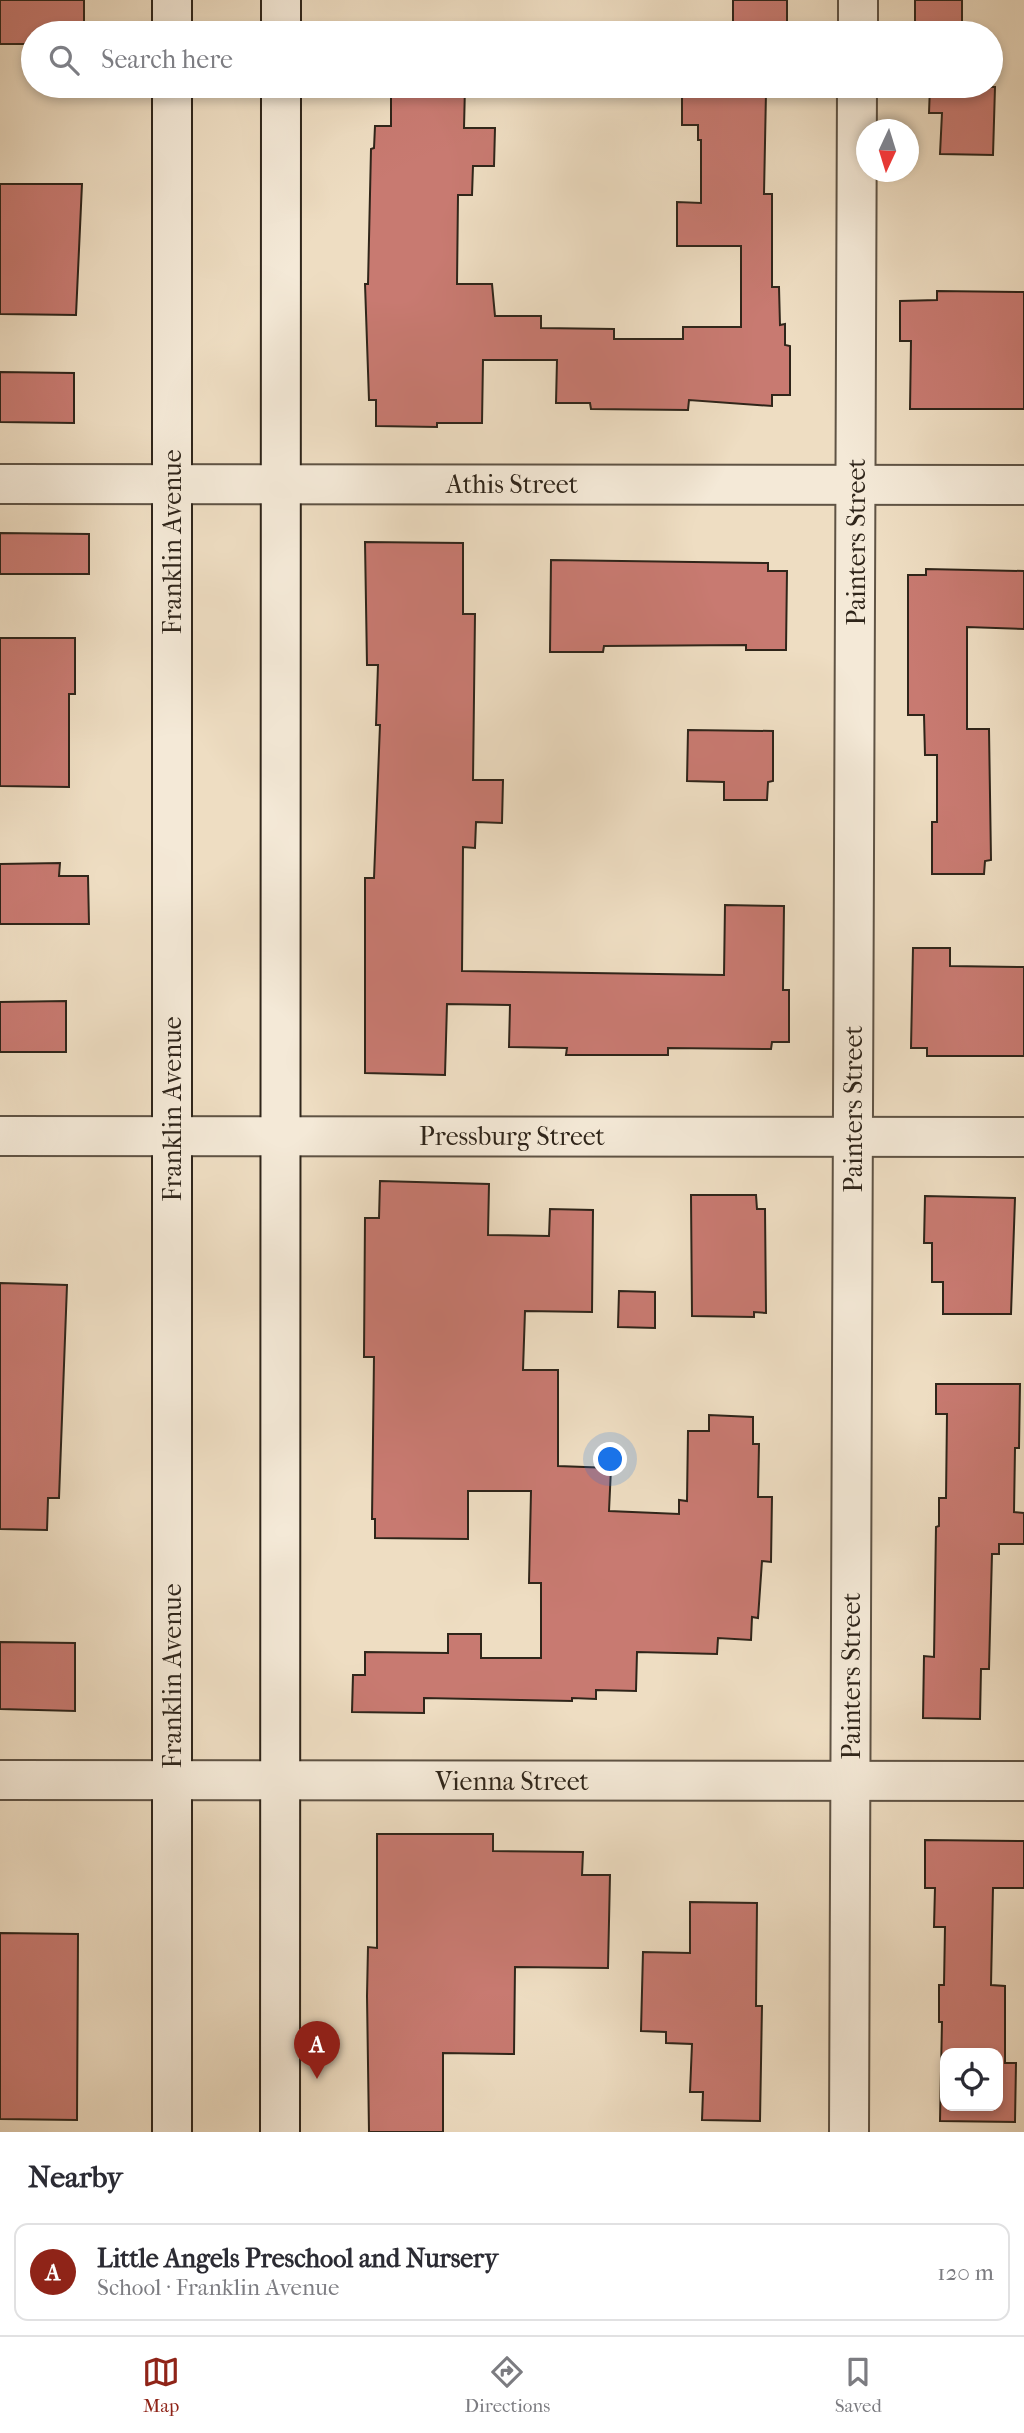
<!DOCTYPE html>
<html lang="en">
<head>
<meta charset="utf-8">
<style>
	:root { --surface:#fff; --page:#f7f7f7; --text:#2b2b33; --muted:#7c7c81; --line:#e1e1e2; --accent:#8f2418 }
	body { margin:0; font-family:"IM FELL French Canon",serif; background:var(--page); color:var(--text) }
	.controls { position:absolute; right:21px; bottom:21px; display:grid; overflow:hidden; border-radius:14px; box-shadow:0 4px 10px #0003 }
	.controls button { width:63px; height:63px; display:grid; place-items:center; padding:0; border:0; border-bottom:2px solid var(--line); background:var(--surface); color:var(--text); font:35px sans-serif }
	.compass { position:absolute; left:856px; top:119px; width:63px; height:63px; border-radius:50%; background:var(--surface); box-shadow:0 4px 10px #0003; rotate:184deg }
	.you { position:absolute; left:611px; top:1460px; width:24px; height:24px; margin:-18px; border:5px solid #fff; border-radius:50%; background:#1a73e8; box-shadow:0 0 0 10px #1a73e833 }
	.badge { display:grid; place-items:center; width:46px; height:46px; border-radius:50%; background:var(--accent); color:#fff; font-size:23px; font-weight:700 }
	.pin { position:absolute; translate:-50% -58px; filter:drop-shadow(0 2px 4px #0008) }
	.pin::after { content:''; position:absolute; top:37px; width:24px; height:21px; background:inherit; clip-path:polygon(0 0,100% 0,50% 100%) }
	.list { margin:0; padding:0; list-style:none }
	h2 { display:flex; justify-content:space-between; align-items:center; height:91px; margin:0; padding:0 28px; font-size:30px }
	h2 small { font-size:23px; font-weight:400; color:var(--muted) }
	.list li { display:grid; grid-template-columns:46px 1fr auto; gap:21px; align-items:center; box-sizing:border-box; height:98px; margin:0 14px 14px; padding:0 14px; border:2px solid var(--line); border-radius:14px }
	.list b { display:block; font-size:26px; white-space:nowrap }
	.list p { margin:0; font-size:23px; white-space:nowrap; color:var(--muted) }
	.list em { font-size:23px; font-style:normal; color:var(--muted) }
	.icon { flex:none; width:38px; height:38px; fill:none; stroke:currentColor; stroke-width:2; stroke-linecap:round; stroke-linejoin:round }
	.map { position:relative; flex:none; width:1024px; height:2132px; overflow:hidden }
	.search { position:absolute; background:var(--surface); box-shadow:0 4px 10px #0003; left:21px; right:21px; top:21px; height:77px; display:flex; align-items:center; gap:18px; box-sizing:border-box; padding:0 24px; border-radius:38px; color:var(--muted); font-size:26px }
	.sheet { height:203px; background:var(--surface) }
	nav { display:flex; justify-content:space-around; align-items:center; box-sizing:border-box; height:98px; border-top:2px solid var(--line); background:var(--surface); font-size:19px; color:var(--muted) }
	nav a { display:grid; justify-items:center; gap:4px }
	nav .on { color:var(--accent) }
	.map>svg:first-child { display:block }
	.building { fill:#c87a71; stroke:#2f251a; stroke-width:2; fill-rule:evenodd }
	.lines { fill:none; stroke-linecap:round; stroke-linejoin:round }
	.street-casing { stroke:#5f5344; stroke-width:42 }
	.secondary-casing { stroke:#2f251a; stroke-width:42 }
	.street { stroke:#f4e9d7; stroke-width:38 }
	.secondary { stroke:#f4e9d7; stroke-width:38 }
	.labels { text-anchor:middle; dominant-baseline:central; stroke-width:5; stroke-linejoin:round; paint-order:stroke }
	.street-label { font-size:26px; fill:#2f251a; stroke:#f4e9d7 }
</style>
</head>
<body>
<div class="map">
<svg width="1024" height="2132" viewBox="0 0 1024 2132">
	<rect width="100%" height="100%" fill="#eeddc2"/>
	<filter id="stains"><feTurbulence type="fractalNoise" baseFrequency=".00286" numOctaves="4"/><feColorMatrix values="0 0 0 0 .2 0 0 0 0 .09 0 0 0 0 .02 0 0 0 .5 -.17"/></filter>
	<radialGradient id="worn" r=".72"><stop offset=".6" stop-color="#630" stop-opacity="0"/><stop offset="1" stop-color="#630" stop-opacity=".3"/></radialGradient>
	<g class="building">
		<polygon points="0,0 84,0 84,33 33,33 33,44 0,44"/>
		<rect x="733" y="0" width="54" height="33"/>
		<rect x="915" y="0" width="47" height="33"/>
		<polygon points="391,86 465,86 464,128 495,128 494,166 473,166 472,195 458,195 457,284 492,284 495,316 541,316 541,328 614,329 614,339 683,339 683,327 741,327 741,246 677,246 677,202 701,203 701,140 698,140 698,125 682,125 682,86 756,86 756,92 766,92 764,194 772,194 772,287 779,287 780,325 785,324 785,345 790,346 790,395 772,395 772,406 689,400 688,410 591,409 590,403 556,403 557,360 483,360 482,423 437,423 437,427 376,426 376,400 369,400 365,284 368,284 371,149 374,148 375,126 391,126"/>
		<polygon points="930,86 995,87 993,155 940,154 942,113 929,113"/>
		<polygon points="0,184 82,184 76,315 0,314"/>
		<polygon points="937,291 1024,292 1024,409 910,409 911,341 900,341 900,301 937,300"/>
		<polygon points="0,372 74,373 74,423 0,422"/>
		<polygon points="0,533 89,534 89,574 0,574"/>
		<polygon points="365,542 463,543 463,614 475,614 473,780 503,780 502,823 476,822 475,848 463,847 462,971 724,975 725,905 784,906 783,990 789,990 789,1042 772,1042 771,1049 668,1048 668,1055 566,1055 567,1048 509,1047 510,1005 447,1004 445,1075 365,1073 365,878 374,878 380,725 376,725 378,665 367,665"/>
		<polygon points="551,560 768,563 768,571 787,571 786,650 746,650 746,645 604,646 603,652 550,652"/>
		<polygon points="926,569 1024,571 1024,629 967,627 967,729 989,729 991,860 985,861 984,874 932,874 932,822 937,822 937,755 925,755 924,715 908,715 908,575 926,575"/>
		<polygon points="0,638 75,638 75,694 69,694 69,787 0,786"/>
		<polygon points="688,730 773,731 773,781 768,782 767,800 724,800 724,782 687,781"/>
		<polygon points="60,863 59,876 88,876 89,924 0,924 0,864"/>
		<polygon points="913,948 950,948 950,966 1024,967 1024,1056 927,1056 927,1048 911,1048"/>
		<polygon points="66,1001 66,1052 0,1052 0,1002"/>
		<polygon points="380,1181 489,1184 488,1235 549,1236 550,1209 593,1210 592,1312 525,1311 523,1370 558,1370 558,1466 611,1468 609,1511 679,1514 679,1500 687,1501 688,1431 709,1431 709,1415 753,1417 753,1444 759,1444 758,1497 772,1497 771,1562 762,1561 758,1618 752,1617 751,1640 718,1638 717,1654 637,1652 636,1691 596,1690 596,1699 572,1698 572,1701 424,1698 424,1713 352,1712 353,1675 365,1675 365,1652 448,1653 448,1634 481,1634 481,1658 541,1658 541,1583 529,1583 531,1491 468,1491 468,1539 375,1538 375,1519 372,1519 374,1357 364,1357 365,1218 379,1218"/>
		<polygon points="691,1195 756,1195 757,1209 765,1209 766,1313 754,1312 754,1317 692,1316"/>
		<polygon points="925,1196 1015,1198 1011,1314 943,1314 943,1282 932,1282 932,1243 924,1243"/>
		<polygon points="0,1283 67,1285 59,1498 48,1498 47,1530 0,1529"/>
		<polygon points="619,1291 655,1292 655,1328 618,1327"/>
		<polygon points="936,1384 1020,1384 1019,1448 1015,1448 1014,1512 1024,1513 1024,1544 999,1544 999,1554 992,1554 989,1669 981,1669 980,1719 923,1718 924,1656 934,1657 936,1527 939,1526 939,1498 946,1498 947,1414 936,1414"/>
		<polygon points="0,1642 75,1643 75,1711 0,1709"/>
		<polygon points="377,1834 493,1834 493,1851 583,1852 582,1875 610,1875 608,1968 515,1967 514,2054 443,2053 443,2132 369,2132 367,1996 368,1947 377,1948"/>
		<path d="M925,1840l99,1v47h-31l-2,97 14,1v77h11l-1,59 -75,-1 2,-99h-3v-37h5l1,-58h-11l1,-39h-10zM945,2053h53v53h-53z"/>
		<polygon points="690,1902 757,1903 756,2006 762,2006 760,2121 702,2120 703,2092 690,2092 692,2044 666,2043 666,2032 641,2031 643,1952 690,1953"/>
		<polygon points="0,1933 78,1934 77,2120 0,2119"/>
	</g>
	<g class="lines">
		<g class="street-casing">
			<g id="street">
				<polyline points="858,33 858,0"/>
				<polyline points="0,484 1024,485"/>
				<polyline points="0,1136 1024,1137"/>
				<polyline points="0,1780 1024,1781"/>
				<polyline points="849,2132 857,86"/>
			</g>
		</g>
		<g class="secondary-casing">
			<g id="secondary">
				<polyline points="172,0 172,33"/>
				<polyline points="281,33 281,0"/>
				<polyline points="172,2132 172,86"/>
				<polyline points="280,2132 281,86"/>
			</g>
		</g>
		<use href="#street" class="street"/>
		<use href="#secondary" class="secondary"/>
	</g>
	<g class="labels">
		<g class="street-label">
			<text x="512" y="484">Athis Street</text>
			<text transform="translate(172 542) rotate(-90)">Franklin Avenue</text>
			<text transform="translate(856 542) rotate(-90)">Painters Street</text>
			<text transform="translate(172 1109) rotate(-90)">Franklin Avenue</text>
			<text transform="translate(853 1109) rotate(-90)">Painters Street</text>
			<text x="512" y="1136">Pressburg Street</text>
			<text transform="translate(172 1676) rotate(-90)">Franklin Avenue</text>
			<text transform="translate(851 1676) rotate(-90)">Painters Street</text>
			<text x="512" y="1781">Vienna Street</text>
		</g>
	</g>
	<rect width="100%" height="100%" filter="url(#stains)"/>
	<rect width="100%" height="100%" fill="url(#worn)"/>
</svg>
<div class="controls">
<button><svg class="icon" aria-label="locate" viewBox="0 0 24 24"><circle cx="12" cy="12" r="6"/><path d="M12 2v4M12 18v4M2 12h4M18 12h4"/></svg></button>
</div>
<svg class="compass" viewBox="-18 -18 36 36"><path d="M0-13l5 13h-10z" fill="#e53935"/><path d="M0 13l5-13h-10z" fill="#7c7c81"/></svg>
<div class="you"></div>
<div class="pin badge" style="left:317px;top:2079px">A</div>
<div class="search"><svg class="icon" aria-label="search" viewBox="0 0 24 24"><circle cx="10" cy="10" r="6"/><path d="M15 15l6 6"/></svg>Search here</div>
</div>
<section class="sheet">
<h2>Nearby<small></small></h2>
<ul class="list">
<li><span class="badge">A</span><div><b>Little Angels Preschool and Nursery</b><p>School · Franklin Avenue</p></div><em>120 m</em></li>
</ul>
</section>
<nav>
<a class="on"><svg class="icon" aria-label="map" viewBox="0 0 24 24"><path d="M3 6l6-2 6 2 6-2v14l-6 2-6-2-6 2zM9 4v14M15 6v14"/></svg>Map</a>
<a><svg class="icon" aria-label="directions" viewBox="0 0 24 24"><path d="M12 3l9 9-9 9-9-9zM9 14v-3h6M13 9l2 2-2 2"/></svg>Directions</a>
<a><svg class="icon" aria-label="saved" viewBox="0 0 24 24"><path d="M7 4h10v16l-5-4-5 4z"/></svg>Saved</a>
</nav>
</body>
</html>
